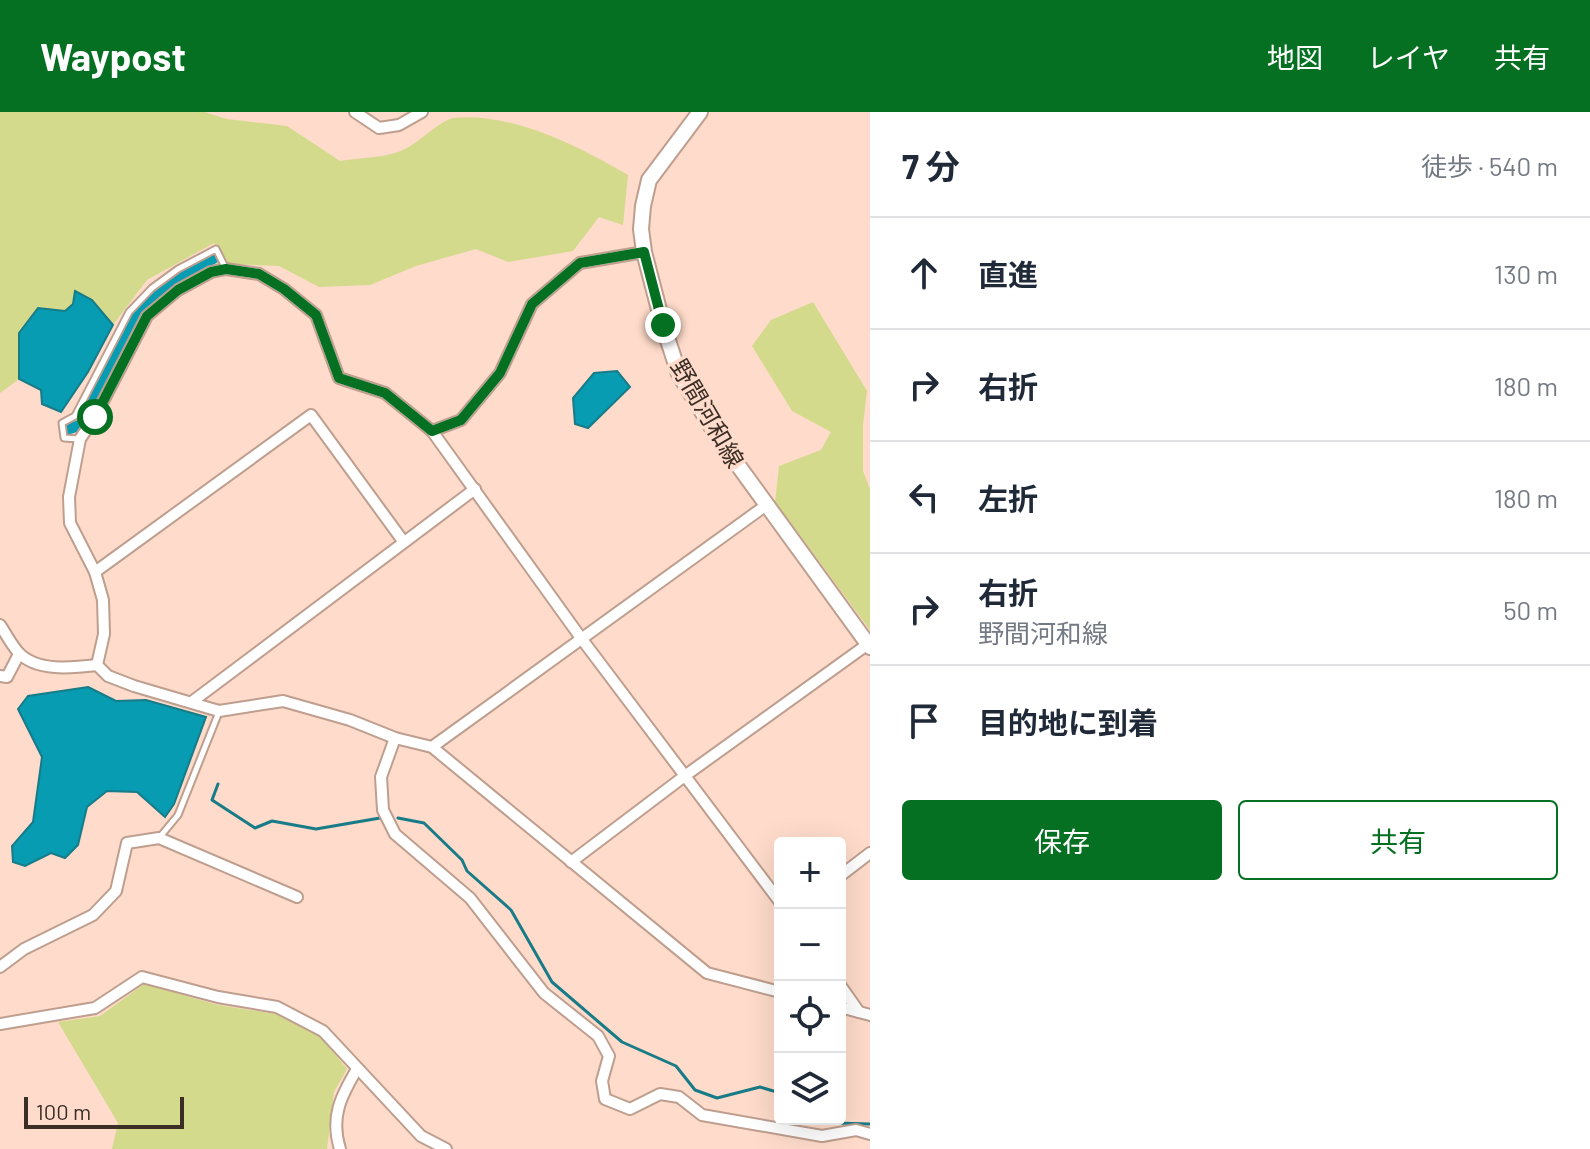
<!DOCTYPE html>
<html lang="ja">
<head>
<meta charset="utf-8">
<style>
	:root { --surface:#fff; --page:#f6f6f7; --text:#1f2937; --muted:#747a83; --line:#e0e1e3; --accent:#057021 }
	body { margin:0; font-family:Barlow,"Noto Sans JP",sans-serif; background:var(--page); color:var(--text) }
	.controls { position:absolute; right:24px; bottom:24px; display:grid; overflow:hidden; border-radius:8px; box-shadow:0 8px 32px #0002 }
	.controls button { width:72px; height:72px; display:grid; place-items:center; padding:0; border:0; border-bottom:2px solid var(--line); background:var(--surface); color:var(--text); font:40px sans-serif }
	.scale { position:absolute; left:24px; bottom:20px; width:160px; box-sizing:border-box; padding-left:8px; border:4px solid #3b2e27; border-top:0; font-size:22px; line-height:28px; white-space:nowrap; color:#3b2e27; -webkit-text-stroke:6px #fedbca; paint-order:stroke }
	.stop { position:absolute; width:24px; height:24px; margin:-18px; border:6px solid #057021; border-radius:50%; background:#fff }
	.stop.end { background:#057021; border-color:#fff; box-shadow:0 2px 8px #0008 }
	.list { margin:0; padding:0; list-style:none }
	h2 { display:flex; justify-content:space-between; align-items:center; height:104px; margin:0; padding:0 32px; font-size:34px }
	h2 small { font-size:26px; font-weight:400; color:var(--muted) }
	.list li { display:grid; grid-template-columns:52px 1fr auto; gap:24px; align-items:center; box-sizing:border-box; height:112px; padding:0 32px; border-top:2px solid var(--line) }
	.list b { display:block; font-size:30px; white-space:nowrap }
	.list p { margin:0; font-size:26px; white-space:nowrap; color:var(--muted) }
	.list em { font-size:26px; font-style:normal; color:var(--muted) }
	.actions { display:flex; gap:16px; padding:24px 32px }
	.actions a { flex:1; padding:18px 0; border:2px solid var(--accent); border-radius:8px; text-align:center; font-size:28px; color:var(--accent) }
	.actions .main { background:var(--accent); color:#fff }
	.icon { flex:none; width:44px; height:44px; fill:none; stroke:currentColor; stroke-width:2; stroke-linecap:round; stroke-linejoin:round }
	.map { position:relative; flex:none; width:870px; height:1037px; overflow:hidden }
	header { display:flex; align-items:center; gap:48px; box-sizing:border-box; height:112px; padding:0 40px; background:var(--accent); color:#fff }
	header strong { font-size:38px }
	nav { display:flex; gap:44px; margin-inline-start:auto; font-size:28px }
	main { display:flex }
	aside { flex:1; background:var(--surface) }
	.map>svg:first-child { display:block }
	.green { fill:#d3da8c }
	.water { fill:#079cb1; stroke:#177b88; stroke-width:2 }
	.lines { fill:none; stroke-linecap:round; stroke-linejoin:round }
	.stream { stroke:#177b88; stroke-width:3 }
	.canal { stroke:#079cb1; stroke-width:11 }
	.service-casing { stroke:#be9e8e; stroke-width:9 }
	.minor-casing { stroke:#be9e8e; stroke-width:14 }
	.secondary-casing { stroke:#be9e8e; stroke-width:18 }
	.service { stroke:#fff; stroke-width:5 }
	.minor { stroke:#fff; stroke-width:10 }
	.secondary { stroke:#fff; stroke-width:14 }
	.route { stroke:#057021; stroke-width:10 }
	.labels { text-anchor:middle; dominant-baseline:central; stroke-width:7; stroke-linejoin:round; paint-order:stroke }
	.street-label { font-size:24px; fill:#3b2e27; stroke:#fedbca }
</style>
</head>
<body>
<header>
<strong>Waypost</strong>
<nav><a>地図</a><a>レイヤ</a><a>共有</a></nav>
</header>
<main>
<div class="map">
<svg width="870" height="1037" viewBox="0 0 870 1037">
	<rect width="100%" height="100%" fill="#fedbca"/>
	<g class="green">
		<path d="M0,0h204l23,7 60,7 53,35c17,-3 38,-3 55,-8 21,-6 37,-27 57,-35 61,-6 126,28 176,57l-5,50 -24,-8 -26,34 -65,11 -32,-13 -60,17 -46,19 -51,2 -40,-21 -50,-2 -15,-21 -67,37 -34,45 -21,-25 -17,-8 -2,12 -8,7 -46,22v46l-19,14z"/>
		<polygon points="813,190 867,279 863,313 863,359 870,377 870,518 775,390 779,354 821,338 831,320 792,299 752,234 771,208"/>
		<polygon points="144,872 218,893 276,902 321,925 347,957 334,980 327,1037 112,1037 118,1011 58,910 100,904"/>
	</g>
	<g class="water">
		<polygon points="75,179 92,188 113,213 88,260 61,300 42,292 41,278 19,267 19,221 38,196 65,199 73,192"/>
		<polygon points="617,259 630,275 588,316 575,312 573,286 594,261"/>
		<polygon points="88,575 116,589 146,588 206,605 174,692 165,705 137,680 107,679 87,695 78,733 65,746 51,741 25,754 13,750 12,734 33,710 42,645 18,597 28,584"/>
	</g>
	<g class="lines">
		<g class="stream">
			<polyline points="218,672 212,688 255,716 272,709 316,717 380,706"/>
			<polyline points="398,706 424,711 462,748 467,759 511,798 552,870 622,930 676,954 695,978 717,986 760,975 780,981"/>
			<polyline points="828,1007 835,1011 870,1012"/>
		</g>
		<path class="canal" d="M65,318l16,-5c18,-38 41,-96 70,-126 18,-18 41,-28 63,-41"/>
		<g class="service-casing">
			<g id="service">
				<polyline points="79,327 64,326 62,311 75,304 129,200 152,176 178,157 216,137 226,157"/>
				<polyline points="159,726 178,703 219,600"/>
			</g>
		</g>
		<g class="minor-casing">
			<g id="minor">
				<polyline points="355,0 379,16 399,13 422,0"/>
				<polyline points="432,319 461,308 500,261 532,192 580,151 644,140"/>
				<polyline points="95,460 311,303 403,429"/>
				<path d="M0,513c6,9 11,19 18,27 18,20 54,16 79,13"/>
				<polyline points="97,553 104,522 103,488 95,460 70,411 69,385 80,327 95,305 147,204 178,178 211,160 226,157 259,162 284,177 316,203 339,266 385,281 432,319 581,526 780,790"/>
				<polyline points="97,553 108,564 134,574 219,599 283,589 350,608 395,626 432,635 707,861 780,880"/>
				<polyline points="0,564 7,565 19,542"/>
				<polyline points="193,589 475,377"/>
				<polyline points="395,626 381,665 383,698 395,722 470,786 544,881 598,924 609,944 602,969 605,987 630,997 660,982 679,985 702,1003 822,1024 856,1018 870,1022"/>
				<polyline points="432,635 765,394"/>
				<polyline points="571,750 686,663 868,532"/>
				<polyline points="840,764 870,741"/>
				<polyline points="0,855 24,837 93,803 116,779 127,731 159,726 297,785"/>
				<polyline points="840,873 859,900"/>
				<polyline points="840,895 870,903"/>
				<polyline points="0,912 95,896 142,865 218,885 277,895 323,919 421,1024 446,1037"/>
				<path d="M340,1037c-10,-32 1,-53 17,-80"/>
			</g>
		</g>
		<g class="secondary-casing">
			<polyline id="secondary" points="700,0 649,68 643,94 641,117 644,140 663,213 679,262 719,327 870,535"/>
		</g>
		<use href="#service" class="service"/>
		<use href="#minor" class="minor"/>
		<use href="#secondary" class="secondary"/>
	</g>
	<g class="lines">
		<polyline class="route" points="95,305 147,204 178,178 211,160 226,157 259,162 284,177 316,203 339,266 385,281 432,319 461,308 500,261 532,192 580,151 644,140 663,213"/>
	</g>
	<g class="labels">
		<g class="street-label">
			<text transform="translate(708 301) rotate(60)">野間河和線</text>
		</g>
	</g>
</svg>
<div class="controls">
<button>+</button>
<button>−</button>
<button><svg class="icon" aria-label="locate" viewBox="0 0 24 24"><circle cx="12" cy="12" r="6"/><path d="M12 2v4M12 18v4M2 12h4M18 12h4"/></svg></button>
<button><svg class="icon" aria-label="layers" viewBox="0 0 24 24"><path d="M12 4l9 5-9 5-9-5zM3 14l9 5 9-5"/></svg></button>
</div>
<div class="scale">100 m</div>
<div class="stop" style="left:95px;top:305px"></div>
<div class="stop end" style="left:663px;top:213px"></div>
</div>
<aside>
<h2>7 分<small>徒歩 · 540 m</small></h2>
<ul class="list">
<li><svg class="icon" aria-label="ahead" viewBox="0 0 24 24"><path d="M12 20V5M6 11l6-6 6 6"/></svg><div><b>直進</b></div><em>130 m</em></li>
<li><svg class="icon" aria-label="right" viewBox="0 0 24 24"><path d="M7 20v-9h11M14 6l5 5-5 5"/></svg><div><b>右折</b></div><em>180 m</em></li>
<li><svg class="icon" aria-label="left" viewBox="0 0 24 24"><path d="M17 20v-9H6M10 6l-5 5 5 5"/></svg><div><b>左折</b></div><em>180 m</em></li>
<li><svg class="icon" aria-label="right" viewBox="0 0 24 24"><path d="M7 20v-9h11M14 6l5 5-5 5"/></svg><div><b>右折</b><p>野間河和線</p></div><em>50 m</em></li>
<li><svg class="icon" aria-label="arrive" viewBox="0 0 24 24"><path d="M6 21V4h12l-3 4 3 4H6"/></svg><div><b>目的地に到着</b></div></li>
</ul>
<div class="actions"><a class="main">保存</a><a>共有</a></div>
</aside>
</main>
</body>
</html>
